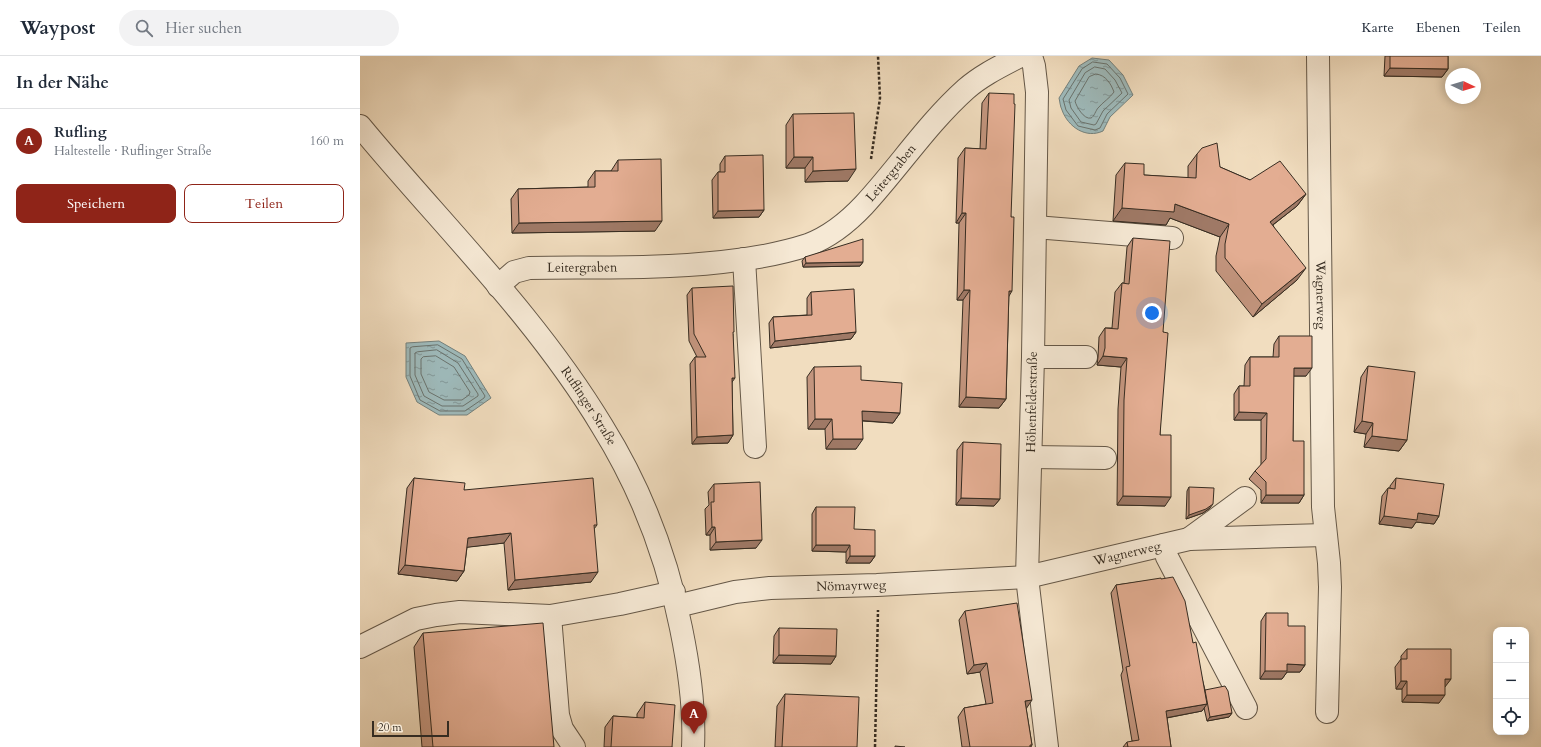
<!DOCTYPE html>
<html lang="de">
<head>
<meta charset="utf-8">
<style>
	:root { --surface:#fff; --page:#f2f2f3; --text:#1f2937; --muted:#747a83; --line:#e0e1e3; --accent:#8f2418 }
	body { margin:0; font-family:Cardo,serif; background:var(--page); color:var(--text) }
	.controls { position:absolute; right:12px; bottom:12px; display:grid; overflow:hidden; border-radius:8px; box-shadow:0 2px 10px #0003 }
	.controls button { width:36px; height:36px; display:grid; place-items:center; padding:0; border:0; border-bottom:1px solid var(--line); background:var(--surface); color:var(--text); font:20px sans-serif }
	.compass { position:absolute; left:1085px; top:12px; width:36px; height:36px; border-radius:50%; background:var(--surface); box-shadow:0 2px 10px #0003; rotate:94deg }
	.scale { position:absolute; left:12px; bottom:10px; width:77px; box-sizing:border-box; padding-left:4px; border:2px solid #362c21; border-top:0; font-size:11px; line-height:14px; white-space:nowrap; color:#362c21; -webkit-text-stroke:3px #f6e9d5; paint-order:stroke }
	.you { position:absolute; left:792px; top:257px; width:14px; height:14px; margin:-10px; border:3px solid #fff; border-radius:50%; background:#1a73e8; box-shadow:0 0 0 6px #1a73e833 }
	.badge { display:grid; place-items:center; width:26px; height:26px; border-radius:50%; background:var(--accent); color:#fff; font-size:13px; font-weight:700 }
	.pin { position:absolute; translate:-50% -33px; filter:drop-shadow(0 1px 2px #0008) }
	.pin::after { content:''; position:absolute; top:21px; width:14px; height:12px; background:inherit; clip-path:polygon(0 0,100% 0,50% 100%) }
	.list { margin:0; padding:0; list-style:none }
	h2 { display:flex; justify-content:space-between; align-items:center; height:52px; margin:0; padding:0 16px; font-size:17px }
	h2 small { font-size:13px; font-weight:400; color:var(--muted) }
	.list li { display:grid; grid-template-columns:26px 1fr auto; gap:12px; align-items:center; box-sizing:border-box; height:64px; padding:0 16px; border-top:1px solid var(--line) }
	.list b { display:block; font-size:15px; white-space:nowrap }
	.list p { margin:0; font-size:13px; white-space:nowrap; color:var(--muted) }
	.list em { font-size:13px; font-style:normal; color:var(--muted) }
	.actions { display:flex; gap:8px; padding:12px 16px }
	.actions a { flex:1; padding:9px 0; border:1px solid var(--accent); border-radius:8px; text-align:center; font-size:14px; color:var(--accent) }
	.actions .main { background:var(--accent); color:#fff }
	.icon { flex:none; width:22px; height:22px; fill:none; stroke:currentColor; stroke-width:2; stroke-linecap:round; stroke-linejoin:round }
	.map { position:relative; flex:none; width:1181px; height:691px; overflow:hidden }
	header { display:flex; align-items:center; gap:24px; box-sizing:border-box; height:56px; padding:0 20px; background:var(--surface); border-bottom:1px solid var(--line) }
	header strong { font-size:19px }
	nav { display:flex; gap:22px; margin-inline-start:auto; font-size:14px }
	.search { width:280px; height:36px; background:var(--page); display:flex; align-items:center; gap:10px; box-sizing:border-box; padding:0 14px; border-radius:22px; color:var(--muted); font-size:15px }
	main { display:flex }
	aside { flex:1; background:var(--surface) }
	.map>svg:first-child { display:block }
	.water { fill:url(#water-ripples); stroke:#74817d }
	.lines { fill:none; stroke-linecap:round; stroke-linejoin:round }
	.shore { stroke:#6a736e; stroke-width:1 }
	.minor-casing { stroke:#655848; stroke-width:24 }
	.path { stroke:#362c21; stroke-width:2.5; stroke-dasharray:3 2; stroke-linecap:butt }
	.minor { stroke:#f6e9d5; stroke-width:22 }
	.wall { fill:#c3957e; stroke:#362c21 }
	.shaded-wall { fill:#9f7966; stroke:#362c21 }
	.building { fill:#e3ad92; stroke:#362c21 }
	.labels { text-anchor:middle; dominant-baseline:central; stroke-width:3; stroke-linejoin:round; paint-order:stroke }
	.street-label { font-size:13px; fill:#362c21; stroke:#f6e9d5 }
</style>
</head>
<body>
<header>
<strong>Waypost</strong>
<div class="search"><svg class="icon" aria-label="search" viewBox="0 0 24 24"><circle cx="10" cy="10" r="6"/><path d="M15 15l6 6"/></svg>Hier suchen</div>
<nav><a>Karte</a><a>Ebenen</a><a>Teilen</a></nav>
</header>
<main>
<aside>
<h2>In der Nähe<small></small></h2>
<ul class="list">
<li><span class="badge">A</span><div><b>Rufling</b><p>Haltestelle · Ruflinger Straße</p></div><em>160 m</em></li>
</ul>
<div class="actions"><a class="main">Speichern</a><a>Teilen</a></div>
</aside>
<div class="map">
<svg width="1181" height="691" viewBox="0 0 1181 691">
	<defs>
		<pattern id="water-ripples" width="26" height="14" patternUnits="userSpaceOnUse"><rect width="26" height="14" fill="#9ebabb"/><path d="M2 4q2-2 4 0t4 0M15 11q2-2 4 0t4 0" fill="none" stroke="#829798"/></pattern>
	</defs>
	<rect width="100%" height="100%" fill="#f1ddbf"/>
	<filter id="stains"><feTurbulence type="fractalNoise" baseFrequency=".005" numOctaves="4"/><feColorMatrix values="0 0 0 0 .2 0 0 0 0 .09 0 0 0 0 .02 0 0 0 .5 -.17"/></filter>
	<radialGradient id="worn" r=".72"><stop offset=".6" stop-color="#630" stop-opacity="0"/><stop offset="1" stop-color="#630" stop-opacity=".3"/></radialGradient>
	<g class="water">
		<path d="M732,2l17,2 14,15 10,20 -23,22 -7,14c-17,8 -35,-4 -41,-21 -2,-4 -2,-8 -3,-12l20,-32z"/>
		<polygon points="79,285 105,300 131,342 107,359 79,359 57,346 46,321 46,287"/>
	</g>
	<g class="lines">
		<g class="shore">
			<polygon points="733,6 747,8 760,22 768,38 747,58 740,72 735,74 718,70 706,54 703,43 722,13"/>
			<polygon points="735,11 745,13 755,24 762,37 743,55 736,68 734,69 721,66 711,52 709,44 725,17"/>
			<path d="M736,18c10,1 15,10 18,18 -4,6 -11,10 -16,16 -2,2 -4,9 -7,10 -7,2 -15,-12 -16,-17l14,-24z"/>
			<polygon points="78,289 102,303 125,340 124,342 105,355 80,355 60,344 50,320 50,292 52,291"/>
			<polygon points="77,294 98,307 118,338 118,340 103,350 82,350 64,340 55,319 55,297 57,296"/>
			<polygon points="76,300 94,311 110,336 109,339 102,344 84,344 69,336 61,318 61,303 63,301"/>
		</g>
		<g class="minor-casing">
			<g id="minor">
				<polyline points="671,0 674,10 677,36 673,301 667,521 687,691"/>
				<path id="s1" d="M958,0l5,451 6,56 1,24 -3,125"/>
				<path id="s2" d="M0,70c81,98 175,189 242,300 38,61 65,131 79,202 8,39 14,79 12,119"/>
				<polyline points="675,171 812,182"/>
				<polyline points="384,203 395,391"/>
				<path id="s3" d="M138,230l16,-14 15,-4c64,-1 129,1 193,-6 29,-3 58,-8 86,-17 21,-8 41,-24 56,-40 35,-38 64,-82 102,-116 16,-14 35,-23 54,-33"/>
				<polyline points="673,301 726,301"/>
				<polyline points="671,401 745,402"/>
				<polyline points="829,483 885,442"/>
				<polyline points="804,489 807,501 886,652"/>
				<path id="s4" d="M317,550l58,-14 35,-4 107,-3 150,-8 162,-38 136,-4"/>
				<polyline points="190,560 260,548 314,536"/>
				<polyline points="0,591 56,563 76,559 100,556 190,560 198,659 202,673 214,691"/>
			</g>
		</g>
		<g class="path">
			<polyline points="511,103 520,42 518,0"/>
			<polyline points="515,691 518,554"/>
		</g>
		<use href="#minor" class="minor"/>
	</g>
	<g class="wall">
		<polygon points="1025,0 1088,0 1088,13 1082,21 1024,20"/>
		<polygon points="629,37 651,161 646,343 639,352 599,351 603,244 597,244 599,167 596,167 598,102 605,92 620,93 622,47"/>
		<polygon points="433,58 488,125 445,126 445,112 426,112 426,69"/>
		<polygon points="837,98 860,111 890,124 946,138 937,150 913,169 937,224 893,261 856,215 856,200 860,181 810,162 806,169 753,165 756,119 765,107 784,119 828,122 828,110"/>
		<polygon points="365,100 404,154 399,161 353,162 352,124 358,116 360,116 360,108"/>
		<polygon points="258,104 295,175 152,177 151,143 158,133 228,131 228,125 235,115 251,115"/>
		<polygon points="773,182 803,276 800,379 805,450 757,449 758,353 761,311 737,309 738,301 739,281 745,272 752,272 755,236 762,227 764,227 767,191"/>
		<polygon points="445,201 503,206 500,210 443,211 442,205"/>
		<polygon points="332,232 373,278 372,327 373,379 368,387 332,388 330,308 335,301 337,301 329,285 327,239"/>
		<polygon points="451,236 496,276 491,283 410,292 409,267 413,261 447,259 447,242"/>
		<polygon points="919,280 946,320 933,320 933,385 944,439 939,447 901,447 901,434 889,423 895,415 901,409 901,364 874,364 874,338 879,330 884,330 885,309 890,301 913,301 914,288"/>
		<polygon points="1008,310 1047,384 1039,395 1004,391 1006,378 994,376 1001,321"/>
		<polygon points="454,311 501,324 540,357 533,367 502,365 496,393 466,393 465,373 448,373 447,321"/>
		<polygon points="603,386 640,443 634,450 596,449 597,394"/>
		<polygon points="54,422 104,434 237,469 234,473 231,526 148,534 144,487 107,491 104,515 97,525 38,518 47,432"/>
		<polygon points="1036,422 1079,460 1074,468 1056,466 1052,472 1019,468 1022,440 1028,432 1030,432 1030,430"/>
		<polygon points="354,428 396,492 350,494 350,479 346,479 345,453 349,449 348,436"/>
		<polygon points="829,431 850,452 843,457 826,463 827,435"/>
		<polygon points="456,451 494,473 515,500 510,507 486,507 486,496 452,495 452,458"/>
		<polygon points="801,523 833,587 845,634 872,657 869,661 847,665 844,652 842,655 807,662 811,691 772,685 761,619 763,614 751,537 756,529"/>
		<polygon points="605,555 666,652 672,689 671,691 602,691 598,661 604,652 626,648 620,616 607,618 599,564"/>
		<polygon points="906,557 928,570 945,609 940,616 927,616 922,623 900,623 901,565"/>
		<polygon points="419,572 476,600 471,608 413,607 414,580"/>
		<polygon points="63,577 194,691 62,691 54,591"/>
		<polygon points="1047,593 1091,623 1085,630 1079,647 1042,646 1042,633 1036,633 1035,611 1041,603 1041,600"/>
		<polygon points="425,638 497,691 415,691 417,650"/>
		<polygon points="285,646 312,691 244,691 245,671 253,660 277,662 277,658"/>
		<polygon points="767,686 768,691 763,691"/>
	</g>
	<g class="shaded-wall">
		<polygon points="1030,12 1088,13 1082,21 1024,20"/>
		<polygon points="434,101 453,101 445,112 426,112"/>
		<polygon points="496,113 488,125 445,126 453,115"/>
		<polygon points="946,138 937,150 901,178 910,166"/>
		<polygon points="815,148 869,168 860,181 810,162 806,169 753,165 762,152"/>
		<polygon points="404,154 399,161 353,162 358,155"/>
		<polygon points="602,157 606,157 599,167 596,167"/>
		<polygon points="302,165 295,175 152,177 159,167"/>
		<polygon points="503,206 500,210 443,211 446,207"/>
		<polygon points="946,212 937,224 893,261 902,248"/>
		<polygon points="604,234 610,234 603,244 597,244"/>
		<polygon points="649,235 652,235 646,245"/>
		<polygon points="496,276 491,283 410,292 415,285"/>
		<polygon points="743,300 767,302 761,311 737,309"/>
		<polygon points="934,312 952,312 946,320 928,320"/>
		<polygon points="372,322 375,322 370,329"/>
		<polygon points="606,341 646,343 639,352 599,351"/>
		<polygon points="502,355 540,357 533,367 495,364"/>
		<polygon points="879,356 907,357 901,364 874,364"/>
		<polygon points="455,363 472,363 465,373 448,373"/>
		<polygon points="1002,365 1013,367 1006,378 994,376"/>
		<polygon points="373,379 368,387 332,388 337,381"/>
		<polygon points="1012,380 1047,384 1039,395 1004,391"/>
		<polygon points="473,383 503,383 496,393 466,393"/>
		<polygon points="906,439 944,439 939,447 901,447"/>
		<polygon points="763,440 811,441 805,450 757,449"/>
		<polygon points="601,442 640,443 634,450 596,449"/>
		<polygon points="853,448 850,452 843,457 826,463 829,459"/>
		<polygon points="1058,457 1079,460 1074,468 1056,466 1052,472 1019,468 1024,460"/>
		<polygon points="352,471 355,471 350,479 346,479"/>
		<polygon points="151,477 144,487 101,492 108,482"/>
		<polygon points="402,484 396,492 350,494 356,486"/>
		<polygon points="456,489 490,489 486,496 452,495"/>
		<polygon points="490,500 515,500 510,507 486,507"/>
		<polygon points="45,509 104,515 97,525 38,518"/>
		<polygon points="238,516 231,526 148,534 155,524"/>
		<polygon points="419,599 476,600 471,608 413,607"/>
		<polygon points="627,607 620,616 607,618 614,609"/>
		<polygon points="927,608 945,609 940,616 927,616 922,623 900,623 905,615"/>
		<polygon points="1085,623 1091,623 1085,631 1079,630"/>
		<polygon points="1041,625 1047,625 1042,633 1036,633"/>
		<polygon points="1047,639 1085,639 1079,647 1042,646"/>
		<polygon points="672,644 666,653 665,645"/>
		<polygon points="847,648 842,655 800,663 806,655"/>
		<polygon points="872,657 869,661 847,665 850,661"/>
	</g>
	<g class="building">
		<polygon points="1030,0 1088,0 1088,13 1030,12"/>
		<polygon points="629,37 654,38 654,48 655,48 651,161 654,161 652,235 649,235 646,343 606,341 610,234 604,234 606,157 602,157 605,92 626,93"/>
		<polygon points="494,57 496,113 453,115 453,101 434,101 433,58"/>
		<polygon points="857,87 860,111 890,124 920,105 946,138 910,166 946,212 902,248 865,202 865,188 869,168 815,148 814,156 762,152 765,107 784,108 784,119 836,122 837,98 842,92"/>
		<polygon points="403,99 404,154 358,155 358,116 365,116 365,100"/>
		<polygon points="301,103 302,165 159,167 158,133 235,131 235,115 258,115 258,104"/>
		<polygon points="773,182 810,185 803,276 808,277 800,379 811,379 811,441 763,440 764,344 767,302 743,300 745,292 745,272 758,273 762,227 769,228"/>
		<polygon points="503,183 503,206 446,207 445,201"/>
		<polygon points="373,230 374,276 373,276 375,322 372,322 373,379 337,381 335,301 346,301 334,278 332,232"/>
		<polygon points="494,233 496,276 415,285 413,261 452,259 451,236"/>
		<polygon points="919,280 952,280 952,312 934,312 933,385 944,385 944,439 906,439 906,426 895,415 906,403 907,357 879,356 879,330 890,330 890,301 919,301"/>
		<polygon points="501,310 501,324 542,327 540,357 502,355 503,383 473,383 472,363 455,363 454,311"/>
		<polygon points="1008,310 1055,316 1047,384 1012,380 1013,367 1002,365"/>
		<polygon points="603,386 641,388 640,443 601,442"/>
		<polygon points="54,422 105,427 104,434 233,422 237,469 234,469 238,516 155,524 151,477 108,482 104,515 45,509"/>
		<polygon points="1036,422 1084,428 1079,460 1058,457 1057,464 1024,460 1028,432 1035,433"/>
		<polygon points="400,426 402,484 356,486 355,471 352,471 351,446 354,446 354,428"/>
		<polygon points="829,431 854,432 853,448 846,453 829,459"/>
		<polygon points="456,451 495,451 494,473 515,474 515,500 490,500 490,489 456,489"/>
		<polygon points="813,521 825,545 833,587 836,586 847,648 806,655 811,691 768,691 767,686 779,684 766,611 770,610 756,529 801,522 801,523"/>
		<polygon points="657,547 672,644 665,645 672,689 670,689 670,691 610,691 604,652 633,647 627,607 614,609 605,555"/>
		<polygon points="906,557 928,557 928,570 945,570 945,609 927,608 927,615 905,615"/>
		<polygon points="183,567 194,691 73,691 63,577"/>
		<polygon points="419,572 477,573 476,600 419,599"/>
		<polygon points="1047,593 1091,593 1091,623 1085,623 1085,639 1047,639 1047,625 1041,625 1041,603 1047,603"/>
		<polygon points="865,630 868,635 872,657 850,661 845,634"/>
		<polygon points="425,638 499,641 497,691 422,691"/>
		<polygon points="285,646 315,649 312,691 251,691 253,660 284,662"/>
		<polygon points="535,690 545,691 535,691"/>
	</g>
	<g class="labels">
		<g class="street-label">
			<text stroke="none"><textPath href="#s3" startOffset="429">Leitergraben</textPath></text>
			<text stroke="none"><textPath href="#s3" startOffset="90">Leitergraben</textPath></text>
			<text stroke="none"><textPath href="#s1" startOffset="239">Wagnerweg</textPath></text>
			<text transform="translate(672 346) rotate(-89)">Höhenfelderstraße</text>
			<text stroke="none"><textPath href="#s2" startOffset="362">Ruflinger Straße</textPath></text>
			<text stroke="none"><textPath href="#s4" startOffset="455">Wagnerweg</textPath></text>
			<text stroke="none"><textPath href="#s4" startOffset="176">Nömayrweg</textPath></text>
		</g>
	</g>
	<rect width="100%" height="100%" filter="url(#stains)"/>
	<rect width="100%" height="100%" fill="url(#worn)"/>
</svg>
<div class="controls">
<button>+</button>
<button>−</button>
<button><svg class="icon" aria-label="locate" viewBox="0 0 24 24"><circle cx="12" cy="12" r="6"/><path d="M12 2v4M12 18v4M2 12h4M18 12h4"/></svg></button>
</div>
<svg class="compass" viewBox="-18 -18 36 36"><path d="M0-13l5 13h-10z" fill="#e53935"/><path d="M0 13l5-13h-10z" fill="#747a83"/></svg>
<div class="scale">20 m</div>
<div class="you"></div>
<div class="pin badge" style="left:334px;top:678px">A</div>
</div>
</main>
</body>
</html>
